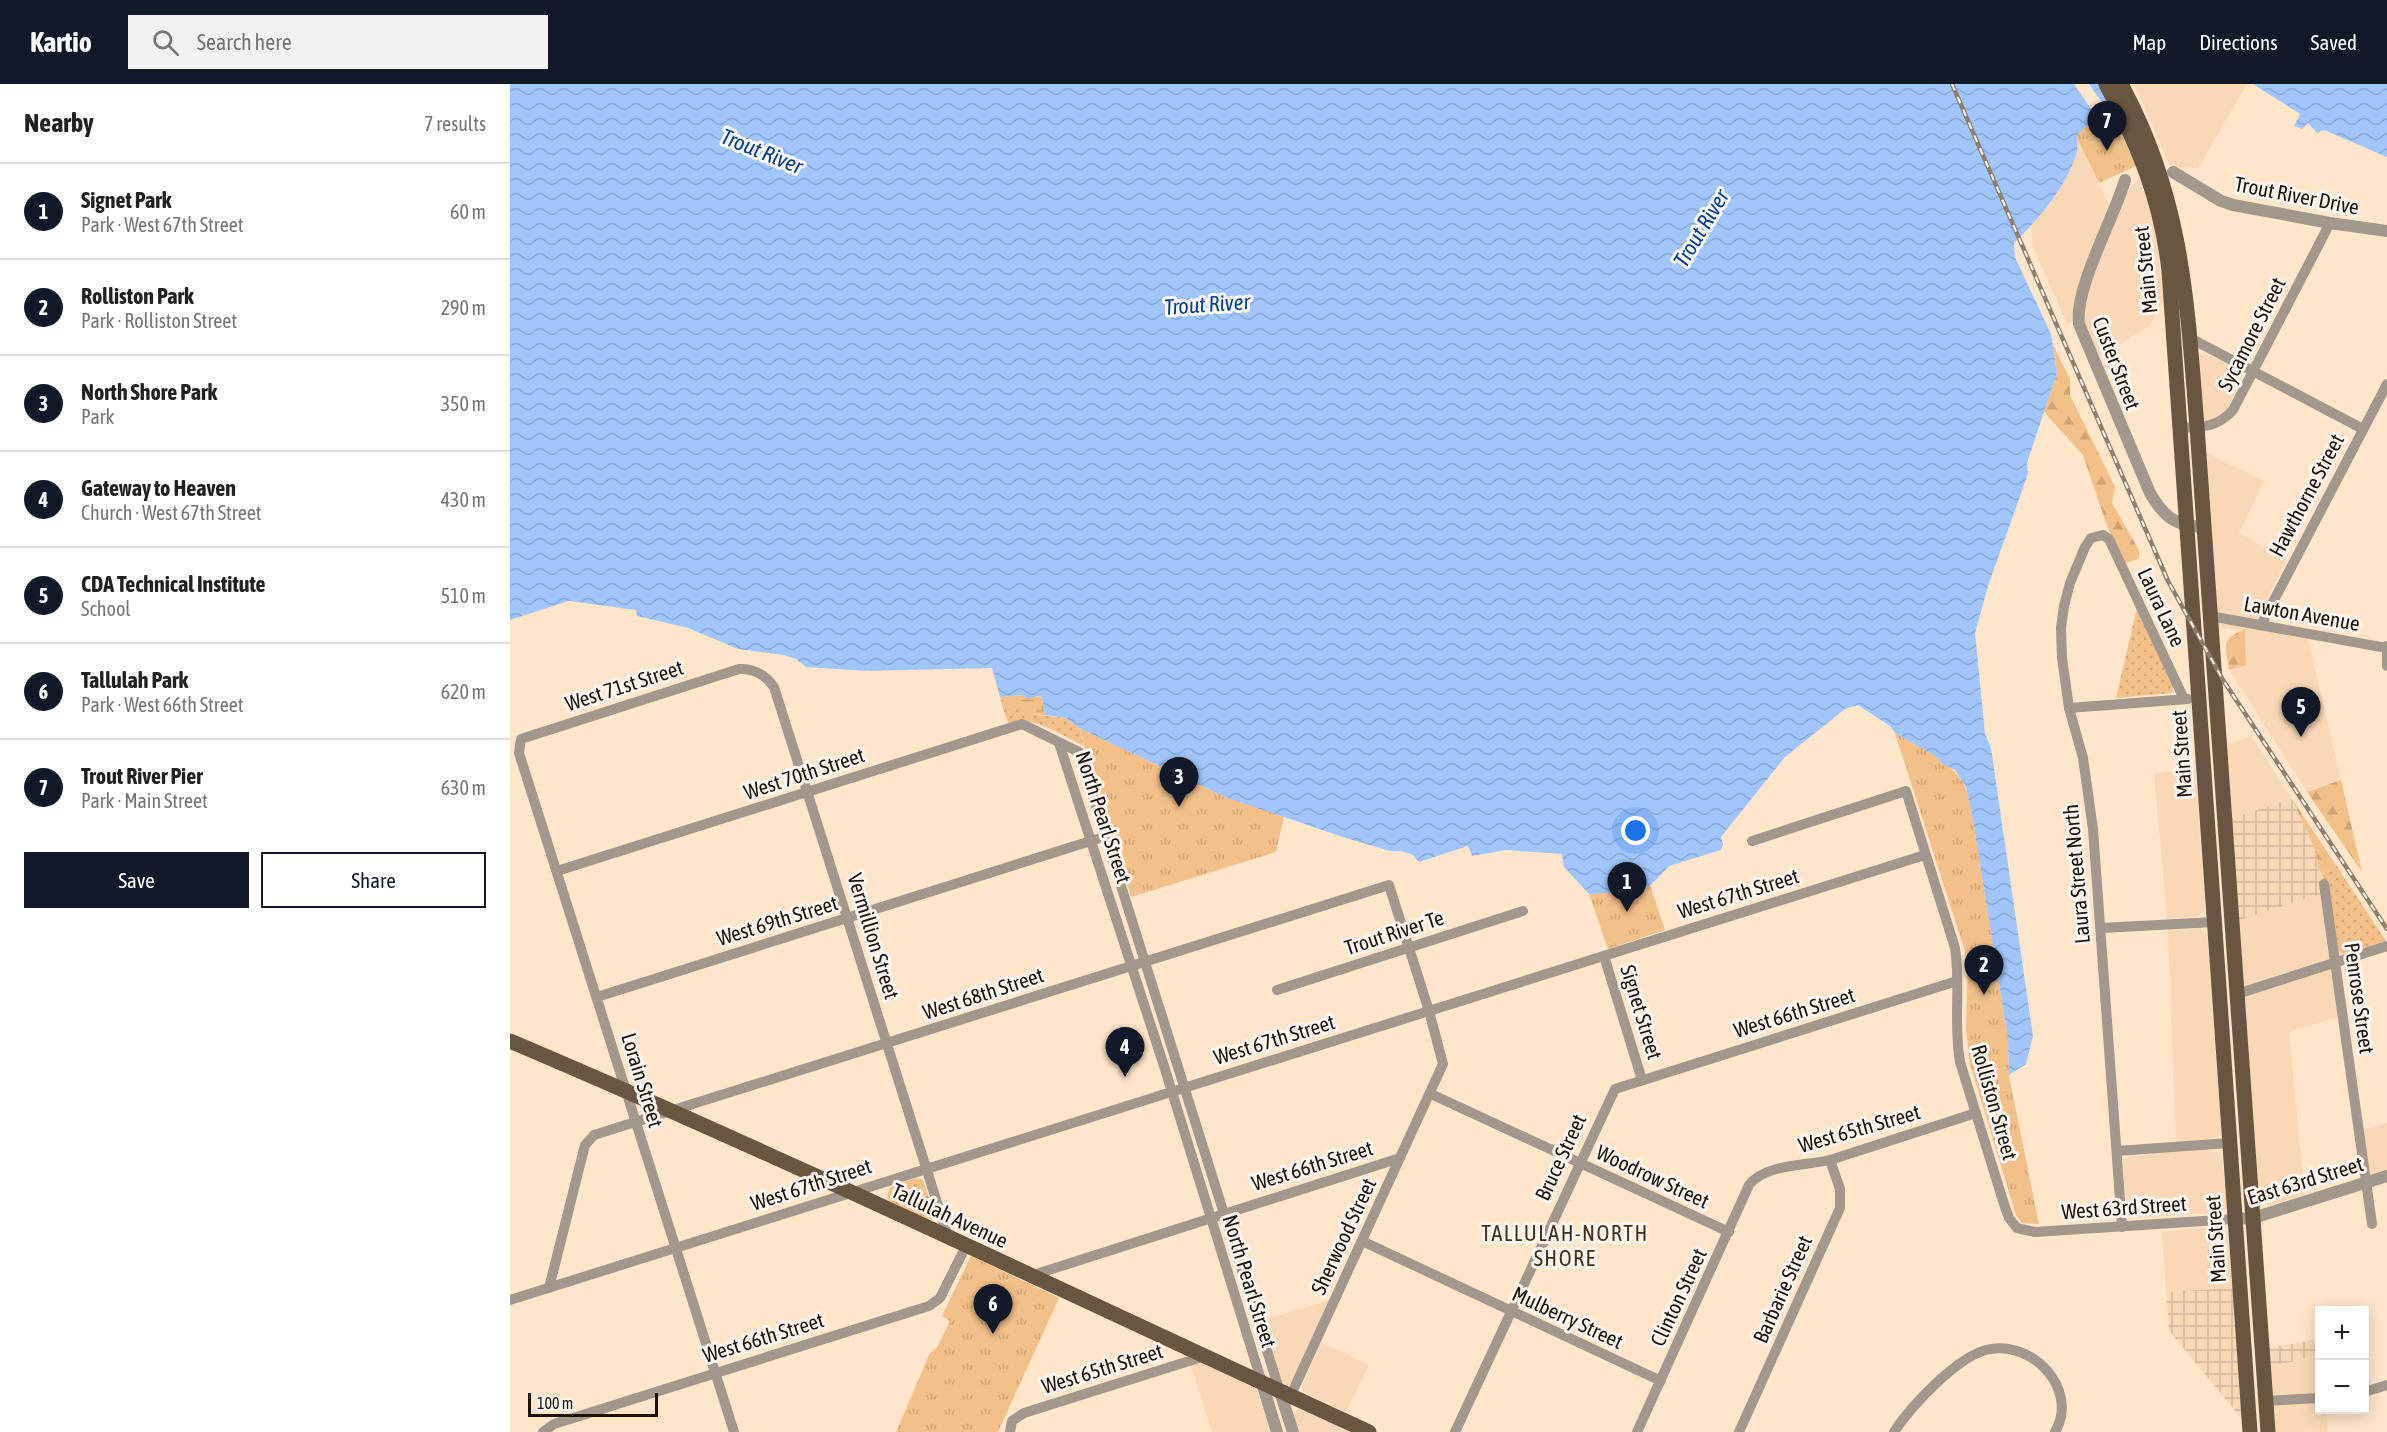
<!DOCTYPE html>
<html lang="en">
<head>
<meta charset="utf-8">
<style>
	:root { --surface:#fff; --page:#f2f2f2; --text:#202124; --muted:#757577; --line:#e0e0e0; --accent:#111827 }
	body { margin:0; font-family:"Asap Condensed",sans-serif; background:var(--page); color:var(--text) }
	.controls { position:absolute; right:18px; bottom:18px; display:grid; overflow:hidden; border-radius:0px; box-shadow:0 3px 15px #0003 }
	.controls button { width:54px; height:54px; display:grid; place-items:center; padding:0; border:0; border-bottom:2px solid var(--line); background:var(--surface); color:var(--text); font:30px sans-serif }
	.scale { position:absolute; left:18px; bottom:15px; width:130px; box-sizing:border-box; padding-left:6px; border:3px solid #1b1209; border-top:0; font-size:16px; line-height:21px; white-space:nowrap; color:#1b1209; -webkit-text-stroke:4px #fbf6f1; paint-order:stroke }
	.you { position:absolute; left:1126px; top:747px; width:21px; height:21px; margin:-15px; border:4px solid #fff; border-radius:50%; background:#1a73e8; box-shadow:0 0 0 9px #1a73e833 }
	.badge { display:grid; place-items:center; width:39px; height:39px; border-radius:50%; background:var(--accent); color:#fff; font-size:20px; font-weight:700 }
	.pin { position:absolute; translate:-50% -50px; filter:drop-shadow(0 2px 3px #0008) }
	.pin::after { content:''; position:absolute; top:32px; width:21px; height:18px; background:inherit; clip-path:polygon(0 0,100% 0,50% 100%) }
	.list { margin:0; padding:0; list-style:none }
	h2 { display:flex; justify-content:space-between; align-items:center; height:78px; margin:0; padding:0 24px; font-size:26px }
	h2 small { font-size:20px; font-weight:400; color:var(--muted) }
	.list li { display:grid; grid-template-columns:39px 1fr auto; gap:18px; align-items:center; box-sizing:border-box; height:96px; padding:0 24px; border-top:2px solid var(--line) }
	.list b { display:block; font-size:22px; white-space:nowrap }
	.list p { margin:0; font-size:20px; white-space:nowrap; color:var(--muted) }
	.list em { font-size:20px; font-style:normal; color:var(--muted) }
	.actions { display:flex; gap:12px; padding:18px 24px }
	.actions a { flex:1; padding:14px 0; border:2px solid var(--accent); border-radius:0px; text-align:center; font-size:21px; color:var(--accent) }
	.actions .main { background:var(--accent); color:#fff }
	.icon { flex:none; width:33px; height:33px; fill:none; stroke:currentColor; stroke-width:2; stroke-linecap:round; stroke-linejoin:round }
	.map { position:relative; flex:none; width:1877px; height:1348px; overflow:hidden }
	header { display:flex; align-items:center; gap:36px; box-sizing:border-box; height:84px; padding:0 30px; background:var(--accent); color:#fff }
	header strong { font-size:28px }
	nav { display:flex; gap:33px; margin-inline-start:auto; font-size:21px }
	.search { width:420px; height:54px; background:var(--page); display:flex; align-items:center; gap:15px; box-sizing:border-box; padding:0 21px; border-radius:0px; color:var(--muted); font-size:22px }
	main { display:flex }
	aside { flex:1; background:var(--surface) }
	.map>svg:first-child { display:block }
	.built { fill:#f8d8b7 }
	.industrial { fill:url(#industrial-grid) }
	.grass { fill:url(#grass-dots) }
	.forest { fill:url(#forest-firs) }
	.wetland { fill:url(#wetland-marsh) }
	.park { fill:url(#park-tufts) }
	.water { fill:url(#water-waves) }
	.pier { fill:#ffe5ca }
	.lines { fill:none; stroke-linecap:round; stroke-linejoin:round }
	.minor { stroke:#a3988d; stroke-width:10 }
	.tertiary { stroke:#a3988d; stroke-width:12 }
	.primary { stroke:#685542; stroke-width:15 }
	.rail-casing { stroke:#8f7e6c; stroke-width:4.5 }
	.rail { stroke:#fbf6f1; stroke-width:2; stroke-dasharray:7; stroke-linecap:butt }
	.labels { text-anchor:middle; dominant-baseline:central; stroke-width:6; stroke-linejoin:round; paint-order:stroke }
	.street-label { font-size:21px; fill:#1b1209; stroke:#fbf6f1 }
	.water-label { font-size:22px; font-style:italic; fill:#02418e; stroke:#fbf6f1 }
	.neighbourhood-label { font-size:22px; letter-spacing:1.5px; fill:#44301a; stroke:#fbf6f1 }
</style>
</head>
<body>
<header>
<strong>Kartio</strong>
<div class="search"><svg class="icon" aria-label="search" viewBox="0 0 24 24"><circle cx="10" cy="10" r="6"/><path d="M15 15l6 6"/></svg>Search here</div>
<nav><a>Map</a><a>Directions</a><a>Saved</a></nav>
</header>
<main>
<aside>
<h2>Nearby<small>7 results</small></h2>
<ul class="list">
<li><span class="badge">1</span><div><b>Signet Park</b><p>Park · West 67th Street</p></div><em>60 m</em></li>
<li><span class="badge">2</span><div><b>Rolliston Park</b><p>Park · Rolliston Street</p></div><em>290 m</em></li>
<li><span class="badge">3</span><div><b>North Shore Park</b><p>Park</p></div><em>350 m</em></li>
<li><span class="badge">4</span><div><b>Gateway to Heaven</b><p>Church · West 67th Street</p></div><em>430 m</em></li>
<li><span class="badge">5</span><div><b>CDA Technical Institute</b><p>School</p></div><em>510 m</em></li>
<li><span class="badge">6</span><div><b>Tallulah Park</b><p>Park · West 66th Street</p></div><em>620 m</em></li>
<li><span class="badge">7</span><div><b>Trout River Pier</b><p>Park · Main Street</p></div><em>630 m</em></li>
</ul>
<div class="actions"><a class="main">Save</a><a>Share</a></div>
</aside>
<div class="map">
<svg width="1877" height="1348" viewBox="0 0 1877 1348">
	<defs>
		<pattern id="industrial-grid" width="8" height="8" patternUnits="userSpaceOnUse" patternTransform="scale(1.5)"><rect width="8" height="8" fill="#f8d8b7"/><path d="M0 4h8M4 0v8" fill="none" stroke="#d4b89c"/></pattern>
		<pattern id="grass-dots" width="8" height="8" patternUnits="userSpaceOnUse" patternTransform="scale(1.5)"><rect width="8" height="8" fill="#f3c089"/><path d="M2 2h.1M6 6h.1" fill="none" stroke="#d0a475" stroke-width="1.8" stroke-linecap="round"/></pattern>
		<pattern id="forest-firs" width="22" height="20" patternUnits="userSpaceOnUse" patternTransform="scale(1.5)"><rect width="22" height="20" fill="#f3c089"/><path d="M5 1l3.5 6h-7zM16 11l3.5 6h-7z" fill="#d0a475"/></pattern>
		<pattern id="wetland-marsh" width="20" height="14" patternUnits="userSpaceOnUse" patternTransform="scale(1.5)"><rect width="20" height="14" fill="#f3c089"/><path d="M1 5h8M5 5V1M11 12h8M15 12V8" fill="none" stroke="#d0a475"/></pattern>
		<pattern id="park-tufts" width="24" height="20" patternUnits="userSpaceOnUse" patternTransform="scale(1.5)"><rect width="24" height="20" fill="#f3c089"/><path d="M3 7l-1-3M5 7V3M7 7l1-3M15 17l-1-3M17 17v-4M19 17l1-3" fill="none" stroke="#d0a475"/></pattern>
		<pattern id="water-waves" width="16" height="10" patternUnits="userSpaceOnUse" patternTransform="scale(1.5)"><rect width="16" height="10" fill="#a0c6fd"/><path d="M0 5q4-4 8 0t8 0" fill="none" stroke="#89a9d8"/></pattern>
	</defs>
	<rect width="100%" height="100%" fill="#ffe5ca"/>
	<g class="built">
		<polygon points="1624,0 1737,0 1688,84 1663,83 1659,80"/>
		<polygon points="1566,52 1600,123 1564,218 1562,238 1557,240 1523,163 1521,142 1546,111 1567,69"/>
		<polygon points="1630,96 1642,124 1646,138 1653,218 1640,242 1591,271 1587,271 1572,239 1575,214 1615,110 1626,97"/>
		<polygon points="1688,269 1709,275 1731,286 1733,291 1719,322 1711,331 1693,340"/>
		<polygon points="1695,368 1754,397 1729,449 1777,476 1748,532 1750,546 1798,555 1831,696 1797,708 1719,586 1736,581 1735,546 1707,543"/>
		<polygon points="1741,652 1782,715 1721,734 1716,661"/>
		<polygon points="1685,686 1695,823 1695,827 1686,833 1657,835 1644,689"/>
		<polygon points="1808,785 1818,805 1835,870 1821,885 1828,933 1779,948 1795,1111 1760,1121 1754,1119 1748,1112 1729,836 1811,810"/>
		<polygon points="1690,844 1697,851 1711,1048 1707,1053 1695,1056 1666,1059 1658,846"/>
		<polygon points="1877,1039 1877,1086 1860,1091 1853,1046"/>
		<polygon points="1695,1065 1707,1068 1712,1072 1717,1124 1714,1128 1623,1134 1620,1132 1617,1129 1613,1078 1616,1073"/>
		<polygon points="1707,1143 1711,1144 1718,1151 1723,1204 1656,1208 1652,1147"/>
		<polygon points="820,1216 783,1296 779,1301 775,1301 772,1298 768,1287 754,1236"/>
		<polygon points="811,1258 859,1281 836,1328 794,1308 792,1303"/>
		<polygon points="1805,1273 1807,1310 1809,1310 1810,1326 1816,1326 1818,1348 1764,1348 1760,1282"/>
		<polygon points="690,1278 746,1305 761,1348 702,1348 681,1282"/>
		<polygon points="790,1325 845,1348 789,1348 784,1331 786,1326"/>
	</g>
	<g class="industrial">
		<polygon points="1782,715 1807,770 1811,810 1729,836 1721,734"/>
		<polygon points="1723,1204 1732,1335 1659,1247 1656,1208"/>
		<polygon points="1809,1255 1809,1310 1807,1310 1805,1273 1760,1282 1759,1264"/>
	</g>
	<g class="grass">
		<polygon points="1627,524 1664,601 1662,609 1606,614"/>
		<path d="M509,620l7,3 3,7 37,4 13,10 5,18c-23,-11 -49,-31 -76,-23l-5,-15z"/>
		<polygon points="1826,781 1876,857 1835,870 1828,867 1818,805 1811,789"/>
		<polygon points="406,1094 413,1096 424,1129 422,1134 417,1135 381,1118 377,1113 380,1103"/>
	</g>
	<g class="forest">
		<polygon points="1543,261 1560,295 1560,311 1605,403 1602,419 1629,466 1629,475 1615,479 1597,442 1573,371 1534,328 1547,289"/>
		<path d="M1735,545l1,36 -17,5c-3,-24 -10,-30 16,-41z"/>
		<polygon points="1831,696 1852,788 1797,708"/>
		<polygon points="1782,715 1826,781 1811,789 1808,785 1807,770"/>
	</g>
	<path class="wetland" d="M512,611l20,2 3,18 -16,-1c-6,-12 -14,-9 -26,-6l-3,-11z"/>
	<g class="park">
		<polygon points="1597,19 1626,82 1589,99 1566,52"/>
		<polygon points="569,644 715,713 774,732 766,768 621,813"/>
		<path d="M1385,649c22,12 60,30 70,54 4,8 5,18 7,27l36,225 1,37 30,148 -17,-1 -6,-8 -46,-151 -4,-34 2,-69z"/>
		<polygon points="1140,801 1155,846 1098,865 1079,810 1131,807"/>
		<polygon points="461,1172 549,1214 488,1348 386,1348 420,1269 427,1264 440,1237 432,1232"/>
	</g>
	<g class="water">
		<path d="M0,0h1596l1,19 -30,33c0,6 1,13 -1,19 -10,32 -38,65 -62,88l1,14 36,77 6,39 -30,90 1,11 -39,109 -14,50 10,101 6,14 42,288 -7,28 -17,11 -1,-36 -36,-225 -6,-27 -11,-17 -12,-6 -9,-9 -39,-22 -5,-7 -32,-21 -13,4 -60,48 -64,80 2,8 -2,5 -52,16 -17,18 -11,7 -52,3 -25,-27 -2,-13 -56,-4 -34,6 -4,-10 -49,16 -6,-7 -12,-4h-11l-44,-13 -121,-41 -146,-69 -13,-10 -21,-3 -3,-18 -5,-1 -8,3 -7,-4 -22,2 -8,-29 -126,3 -60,-4 -10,-8 -12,-4 -46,-6 -50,-21 -51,-12 -1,-6 -67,-9 -59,19z"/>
		<polygon points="1743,0 1877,0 1877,73 1814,46 1807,49 1798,39 1792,45 1784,42 1790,30"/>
	</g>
	<polygon class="pier" points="1564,0 1579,0 1596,24 1587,34"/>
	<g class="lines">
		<g class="minor">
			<polyline points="1680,254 1853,345"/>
			<path d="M1669,344c23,-1 38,0 54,-18l97,-187"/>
			<polyline points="1700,532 1877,564"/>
			<polyline points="1751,541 1877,300"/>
			<polyline points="1877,562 1877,582"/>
			<polyline points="1559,624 1678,615"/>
			<polyline points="549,659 654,982 752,1299"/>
			<path d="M1242,757l154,-50 49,157c6,38 -2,76 5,114l44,142 5,14 8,10 18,4 199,-13"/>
			<polyline points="47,787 512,640 569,668 770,1308"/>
			<polyline points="1814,800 1862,1140"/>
			<polyline points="1592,844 1704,838"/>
			<polyline points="1094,872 1132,996"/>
			<polyline points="767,906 1013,827"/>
			<polyline points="1727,910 1877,862"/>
			<polyline points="87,913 587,755"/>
			<polyline points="921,1010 1219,1148"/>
			<polyline points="1607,1067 1719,1059"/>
			<polyline points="1612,1143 1583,745 1573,674 1559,624 1552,574 1551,544 1554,522 1560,499 1575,463 1581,454 1593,451 1599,455 1674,615"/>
			<polyline points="852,1157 1151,1297"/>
			<polyline points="520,1192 890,1074"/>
			<polyline points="39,1204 75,1061 84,1051 879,801 919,927 933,980 780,1313"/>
			<polyline points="0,1216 1415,771"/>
			<polyline points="1854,1308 1877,1301"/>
			<polyline points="1755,1317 1810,1314"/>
			<polyline points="33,1348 44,1340 419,1222 430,1214 456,1162"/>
			<path d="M224,1348l-215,-679 2,-14 218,-70c14,-1 27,6 35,18l174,550"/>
			<polyline points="500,1348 502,1337 514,1329 695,1272"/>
			<polyline points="945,1348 1105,1005 1447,897"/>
			<path d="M1127,1348l112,-247c16,-21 55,-19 81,-25l146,-47"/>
			<polyline points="1229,1348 1330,1124 1330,1105 1320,1076"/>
			<path d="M1384,1348c17,-26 62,-74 92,-82 45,-12 94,39 69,82"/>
		</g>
		<g class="tertiary">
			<polyline points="1663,88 1711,117 1723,121 1820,139 1877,147"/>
			<path d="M1615,96c-11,38 -51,109 -46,144l71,169c14,24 25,33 54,34"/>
			<polyline points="1724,1135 1743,1134 1877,1092"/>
			<polyline points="752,1299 767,1348"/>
			<polyline points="770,1308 783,1348"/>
		</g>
		<g class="primary">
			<path d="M1596,0c33,64 55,115 63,187l81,1161"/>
			<path d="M1611,0c62,114 66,217 76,343l71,1005"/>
			<path d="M0,957c290,123 573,260 859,391"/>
		</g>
		<g class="rail-casing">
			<polyline id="rail" points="1442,0 1658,497 1713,596 1877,845"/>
		</g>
		<use href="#rail" class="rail"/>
	</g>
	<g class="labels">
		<g class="street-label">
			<text transform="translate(1787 111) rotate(11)">Trout River Drive</text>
			<text transform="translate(1635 186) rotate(-96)">Main Street</text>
			<text transform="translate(1741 250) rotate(-63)">Sycamore Street</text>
			<text transform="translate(1607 279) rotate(69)">Custer Street</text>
			<text transform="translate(1796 411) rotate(-62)">Hawthorne Street</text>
			<text transform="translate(1652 523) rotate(65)">Laura Lane</text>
			<text transform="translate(1792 529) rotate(10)">Lawton Avenue</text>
			<text transform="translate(114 601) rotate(-18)">West 71st Street</text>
			<text transform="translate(1671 670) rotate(-94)">Main Street</text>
			<text transform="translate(294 689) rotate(-18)">West 70th Street</text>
			<text transform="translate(594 733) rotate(72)">North Pearl Street</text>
			<text transform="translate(1566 790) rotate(-95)">Laura Street North</text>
			<text transform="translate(1228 809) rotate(-17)">West 67th Street</text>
			<text transform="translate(267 836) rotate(-17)">West 69th Street</text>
			<text transform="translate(884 848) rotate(-18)">Trout River Te</text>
			<text transform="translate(364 852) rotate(73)">Vermillion Street</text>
			<text transform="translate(473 909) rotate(-18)">West 68th Street</text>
			<text transform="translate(1850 914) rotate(82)">Penrose Street</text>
			<text transform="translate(1132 928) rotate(73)">Signet Street</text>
			<text transform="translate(1284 928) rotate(-17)">West 66th Street</text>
			<text transform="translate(764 955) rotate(-17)">West 67th Street</text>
			<text transform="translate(133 996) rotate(73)">Lorain Street</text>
			<text transform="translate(1485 1018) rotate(74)">Rolliston Street</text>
			<text transform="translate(1349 1044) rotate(-16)">West 65th Street</text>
			<text transform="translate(1050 1073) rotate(-65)">Bruce Street</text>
			<text transform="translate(802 1081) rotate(-17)">West 66th Street</text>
			<text transform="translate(1143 1092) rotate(25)">Woodrow Street</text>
			<text transform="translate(1795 1096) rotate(-17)">East 63rd Street</text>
			<text transform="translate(301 1100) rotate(-18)">West 67th Street</text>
			<text transform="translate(1614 1123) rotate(-4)">West 63rd Street</text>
			<text transform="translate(440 1131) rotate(25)">Tallulah Avenue</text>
			<text transform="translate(833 1152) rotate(-65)">Sherwood Street</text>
			<text transform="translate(1705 1155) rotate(-94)">Main Street</text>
			<text transform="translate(740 1197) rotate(73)">North Pearl Street</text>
			<text transform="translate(1272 1205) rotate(-66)">Barbarie Street</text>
			<text transform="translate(1168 1213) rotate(-65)">Clinton Street</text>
			<text transform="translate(1058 1233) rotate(25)">Mulberry Street</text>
			<text transform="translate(253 1253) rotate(-17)">West 66th Street</text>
			<text transform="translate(592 1284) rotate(-17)">West 65th Street</text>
		</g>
		<g class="water-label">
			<text transform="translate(252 67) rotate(22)">Trout River</text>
			<text transform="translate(1191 144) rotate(-59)">Trout River</text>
			<text transform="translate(697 220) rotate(-4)">Trout River</text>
		</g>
		<g class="neighbourhood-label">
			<text x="1055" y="1149">TALLULAH-NORTH<tspan x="1055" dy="25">SHORE</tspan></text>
		</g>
	</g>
</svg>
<div class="controls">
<button>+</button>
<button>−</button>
</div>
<div class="scale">100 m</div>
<div class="you"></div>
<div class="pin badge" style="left:1117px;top:828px">1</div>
<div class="pin badge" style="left:1474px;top:911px">2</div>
<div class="pin badge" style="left:669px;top:723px">3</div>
<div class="pin badge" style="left:615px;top:993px">4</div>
<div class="pin badge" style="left:1791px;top:653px">5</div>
<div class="pin badge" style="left:483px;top:1250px">6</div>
<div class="pin badge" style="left:1597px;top:67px">7</div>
</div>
</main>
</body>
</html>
